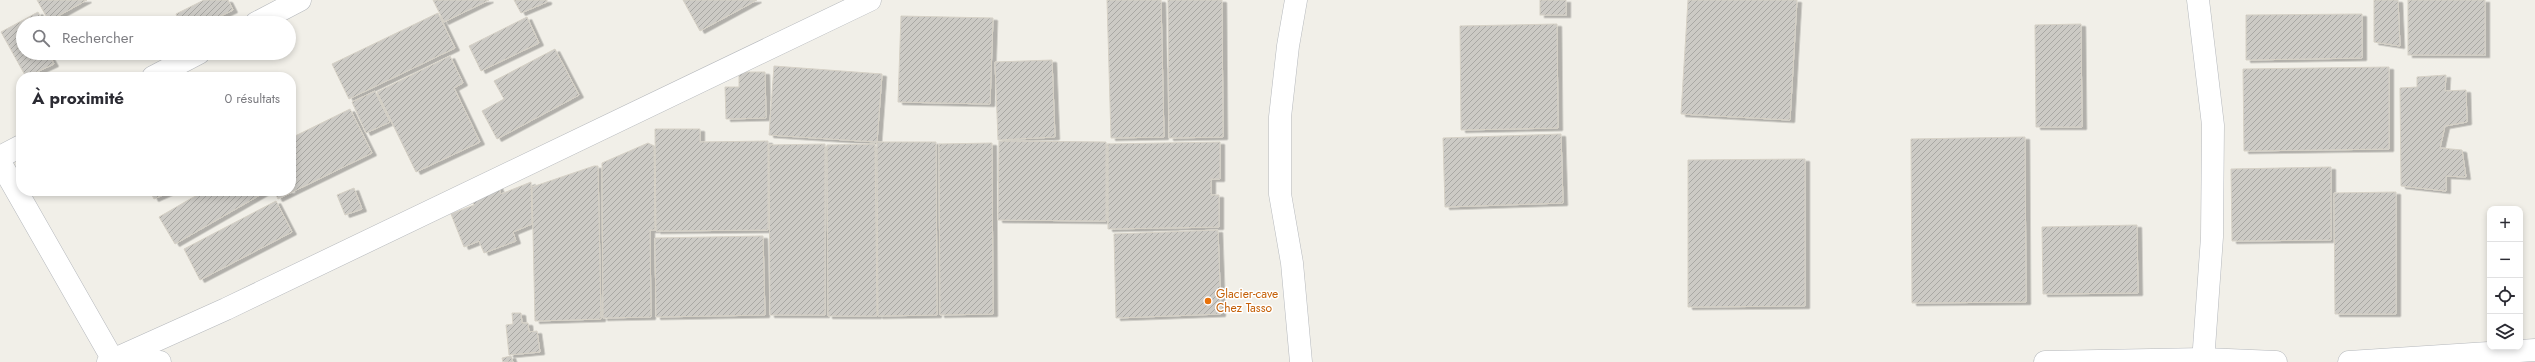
<!DOCTYPE html>
<html lang="fr">
<head>
<meta charset="utf-8">
<style>
	:root { --surface:#fff; --page:#f2f2f3; --text:#2b2b33; --muted:#7c7c81; --line:#e1e1e2 }
	body { margin:0; font-family:Jost,sans-serif; background:var(--page); color:var(--text) }
	.controls { position:absolute; right:12px; bottom:12px; display:grid; overflow:hidden; border-radius:8px; box-shadow:0 2px 6px #0003 }
	.controls button { width:36px; height:36px; display:grid; place-items:center; padding:0; border:0; border-bottom:1px solid var(--line); background:var(--surface); color:var(--text); font:20px sans-serif }
	.list { margin:0; padding:0; list-style:none }
	h2 { display:flex; justify-content:space-between; align-items:center; height:52px; margin:0; padding:0 16px; font-size:17px }
	h2 small { font-size:13px; font-weight:400; color:var(--muted) }
	.icon { flex:none; width:22px; height:22px; fill:none; stroke:currentColor; stroke-width:2; stroke-linecap:round; stroke-linejoin:round }
	.map { position:relative; flex:none; width:2535px; height:362px; overflow:hidden }
	.search { position:absolute; background:var(--surface); box-shadow:0 2px 6px #0003; left:16px; top:16px; width:280px; height:44px; display:flex; align-items:center; gap:10px; box-sizing:border-box; padding:0 14px; border-radius:22px; color:var(--muted); font-size:15px }
	.panel { position:absolute; background:var(--surface); box-shadow:0 2px 6px #0003; left:16px; top:72px; width:280px; height:124px; border-radius:16px }
	.map>svg:first-child { display:block }
	.building { fill:url(#building-hatch); stroke:#d6d1c6; filter:url(#shadow) }
	.lines { fill:none; stroke-linecap:round; stroke-linejoin:round }
	.minor-casing { stroke:#b5b8bc; stroke-width:23 }
	.minor { stroke:#fff; stroke-width:22 }
	.food-dot { fill:#e8710a; stroke:#fff; stroke-width:1.5 }
	.labels { text-anchor:middle; dominant-baseline:central; stroke-width:3; stroke-linejoin:round; paint-order:stroke }
	.food-label { font-size:12px; fill:#c56008; stroke:#fff; text-anchor:start }
</style>
</head>
<body>
<div class="map">
<svg width="2535" height="362" viewBox="0 0 2535 362">
	<defs>
		<pattern id="building-hatch" width="6" height="6" patternUnits="userSpaceOnUse"><rect width="6" height="6" fill="#cccac5"/><path d="M-1 1l2-2M0 6l6-6M5 7l2-2" fill="none" stroke="#a9a8a4"/></pattern>
		<filter id="shadow"><feDropShadow dx="4.5" dy="2.5" stdDeviation="0" flood-color="#0004"/></filter>
	</defs>
	<rect width="100%" height="100%" fill="#f1efe8"/>
	<g class="building">
		<polygon points="37,0 87,0 49,21"/>
		<polygon points="204,0 228,0 233,10 206,23 180,23 176,14"/>
		<polygon points="433,0 489,0 444,22"/>
		<polygon points="514,0 547,0 547,2 521,13"/>
		<polygon points="683,0 757,0 700,31"/>
		<polygon points="1107,0 1161,0 1164,137 1111,138"/>
		<polygon points="1168,0 1222,0 1223,137 1169,138"/>
		<rect x="1540" y="0" width="26" height="15"/>
		<polygon points="1688,0 1797,0 1790,120 1681,114"/>
		<polygon points="2374,0 2398,0 2400,46 2374,42"/>
		<rect x="2408" y="0" width="77" height="55"/>
		<polygon points="38,12 44,23 23,23 23,53 48,53 54,64 26,77 1,32"/>
		<polygon points="438,13 455,48 349,99 332,64"/>
		<polygon points="2362,14 2362,58 2246,60 2246,15"/>
		<polygon points="901,16 993,18 990,104 898,102"/>
		<polygon points="527,17 539,43 481,71 469,46"/>
		<polygon points="1557,24 1558,128 1461,130 1460,26"/>
		<polygon points="2081,24 2082,127 2036,127 2035,25"/>
		<polygon points="555,49 579,95 497,139 482,111 504,99 494,81"/>
		<polygon points="450,56 463,83 454,88 480,142 416,172 377,92"/>
		<polygon points="1052,60 1055,137 998,140 995,62"/>
		<polygon points="774,66 882,74 877,142 769,135"/>
		<polygon points="2389,67 2389,149 2244,151 2243,69"/>
		<polygon points="739,72 765,72 766,118 726,119 725,87 739,87"/>
		<polygon points="2446,75 2445,91 2466,90 2467,122 2445,126 2440,148 2462,150 2466,177 2446,176 2446,191 2401,186 2400,88 2417,87 2417,77"/>
		<polygon points="375,91 390,122 366,133 352,102"/>
		<polygon points="350,109 372,153 278,199 274,191 291,191 291,138"/>
		<polygon points="655,129 700,129 700,142 768,141 768,230 656,231"/>
		<polygon points="1561,134 1563,203 1445,207 1443,138"/>
		<polygon points="2025,137 2026,302 1912,303 1911,139"/>
		<polygon points="999,141 1106,142 1106,221 998,220"/>
		<polygon points="877,142 936,142 937,315 878,316"/>
		<polygon points="1220,142 1220,179 1211,179 1211,195 1219,195 1219,227 1108,229 1108,144"/>
		<polygon points="648,143 654,146 655,230 650,230 651,317 603,318 602,163"/>
		<polygon points="992,143 993,314 940,315 939,144"/>
		<polygon points="825,144 825,315 770,315 769,145"/>
		<polygon points="875,144 877,316 828,316 827,145"/>
		<polygon points="1805,159 1805,306 1688,307 1688,160"/>
		<polygon points="594,166 598,166 601,319 535,321 532,187"/>
		<polygon points="2331,167 2331,240 2232,241 2231,169"/>
		<polygon points="531,182 532,224 513,232 516,241 484,253 479,241 464,247 451,214 474,205 471,197 498,186 501,194"/>
		<polygon points="354,188 362,209 345,215 337,195"/>
		<polygon points="150,191 172,191 154,199"/>
		<polygon points="204,191 267,191 175,244 159,217"/>
		<polygon points="2396,192 2396,314 2335,314 2334,193"/>
		<polygon points="276,201 292,232 200,280 184,249"/>
		<polygon points="2137,225 2138,293 2043,294 2042,227"/>
		<polygon points="1218,230 1221,314 1116,318 1114,234"/>
		<polygon points="763,236 765,315 656,317 655,238"/>
		<polygon points="512,313 521,313 522,323 528,323 529,332 537,331 540,352 509,355 506,325 513,324"/>
		<polygon points="511,356 513,362 503,362 502,358"/>
	</g>
	<g class="lines">
		<g class="minor-casing">
			<g id="minor">
				<polyline points="1296,0 1288,46 1280,117 1280,194 1292,263 1301,362"/>
				<polyline points="2198,0 2213,125 2212,237 2203,362"/>
				<polyline points="256,23 300,0"/>
				<polyline points="153,77 199,53"/>
				<polyline points="0,157 21,146"/>
				<polyline points="0,162 113,360 160,362"/>
				<polyline points="108,362 226,309 870,0"/>
				<polyline points="2045,362 2204,359 2276,362"/>
				<polyline points="2349,362 2535,350"/>
			</g>
		</g>
		<use href="#minor" class="minor"/>
	</g>
	<circle class="food-dot" cx="1208" cy="301" r="4"/>
	<g class="labels">
		<g class="food-label">
			<text x="1216" y="294">Glacier-cave<tspan x="1216" dy="14">Chez Tasso</tspan></text>
		</g>
	</g>
</svg>
<div class="controls">
<button>+</button>
<button>−</button>
<button><svg class="icon" aria-label="locate" viewBox="0 0 24 24"><circle cx="12" cy="12" r="6"/><path d="M12 2v4M12 18v4M2 12h4M18 12h4"/></svg></button>
<button><svg class="icon" aria-label="layers" viewBox="0 0 24 24"><path d="M12 4l9 5-9 5-9-5zM3 14l9 5 9-5"/></svg></button>
</div>
<div class="search"><svg class="icon" aria-label="search" viewBox="0 0 24 24"><circle cx="10" cy="10" r="6"/><path d="M15 15l6 6"/></svg>Rechercher</div>
<section class="panel">
<h2>À proximité<small>0 résultats</small></h2>
<ul class="list">
</ul>
</section>
</div>
</body>
</html>
